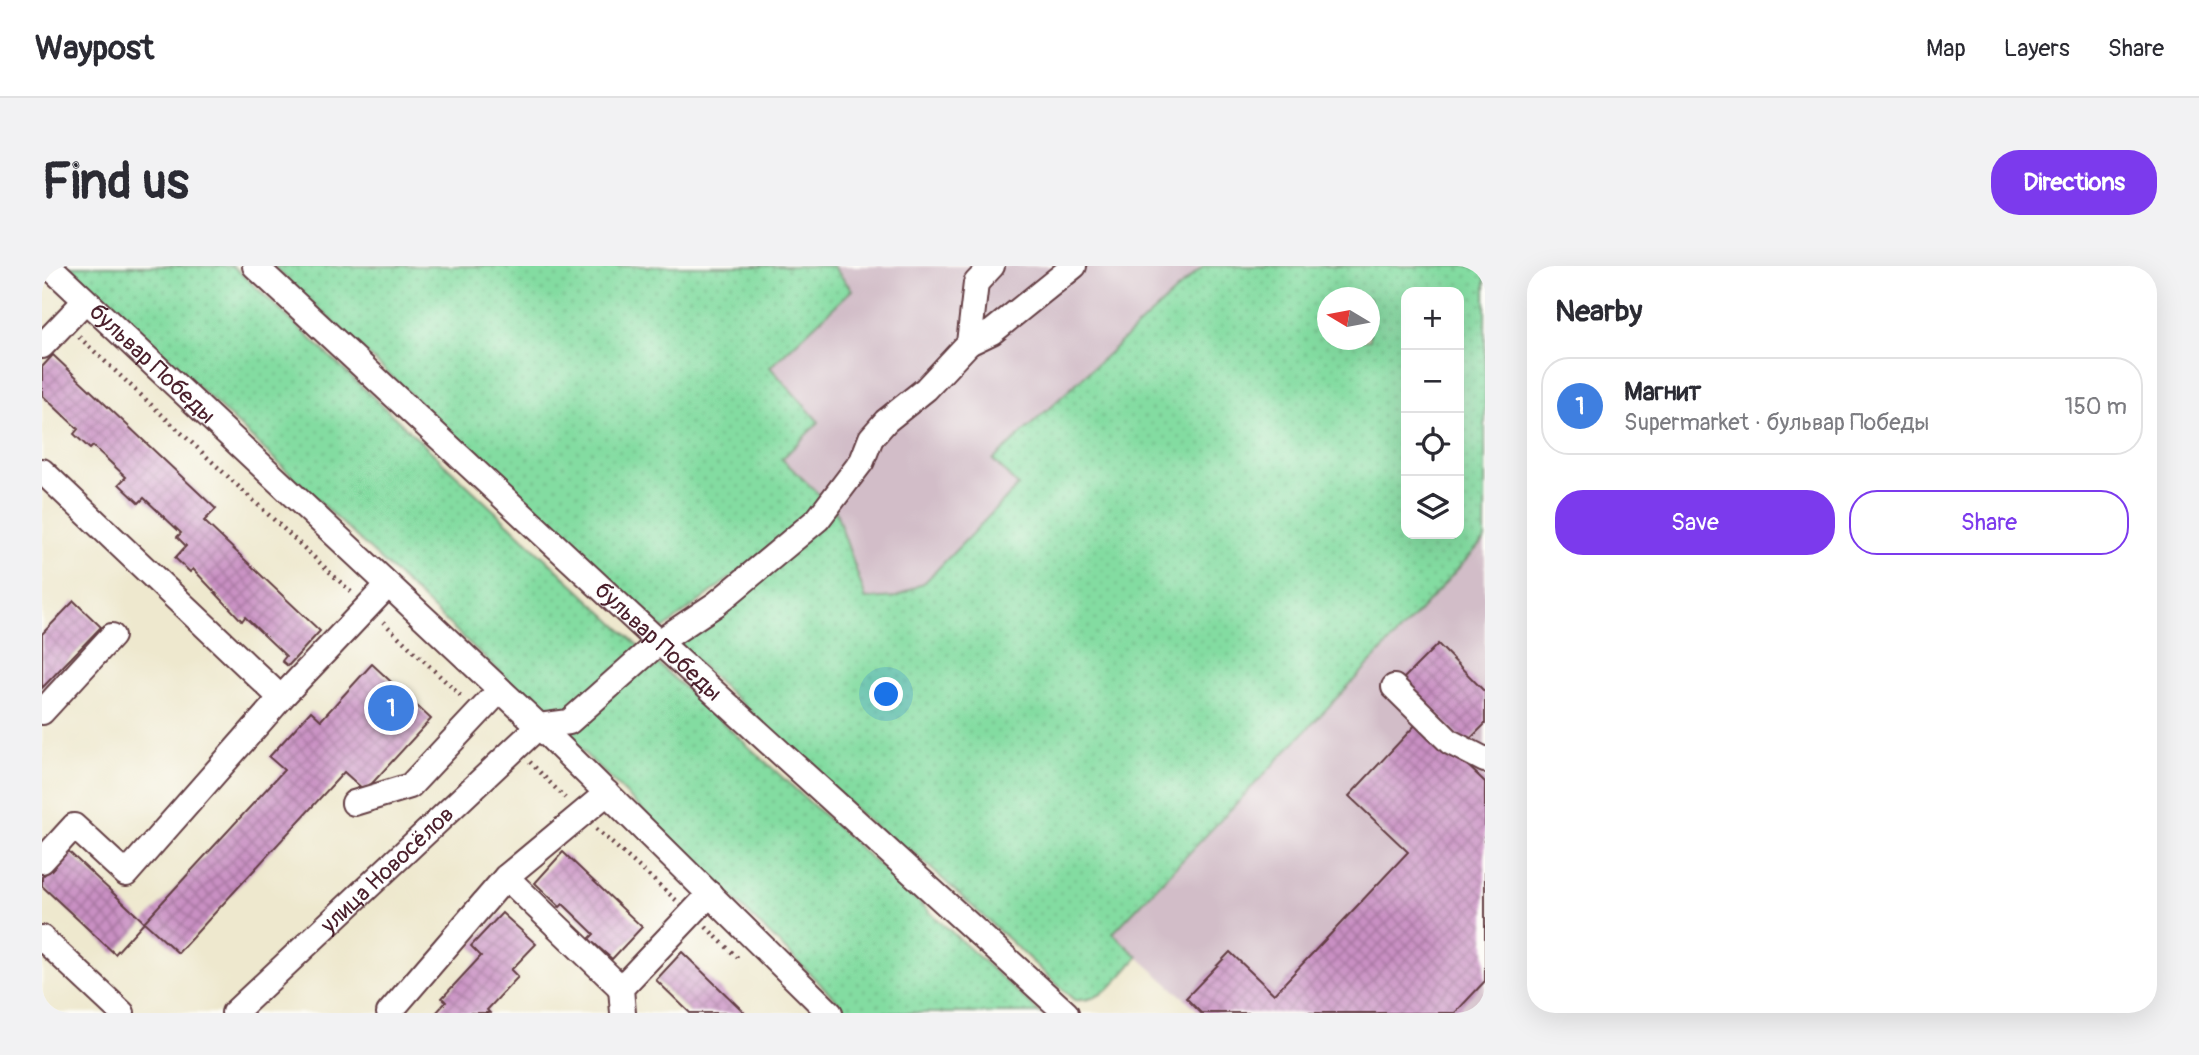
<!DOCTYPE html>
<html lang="en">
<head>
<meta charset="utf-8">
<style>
	:root { --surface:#fff; --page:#f2f2f3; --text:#2b2b33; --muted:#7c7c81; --line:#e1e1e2; --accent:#7c3aed }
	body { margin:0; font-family:Pangolin,sans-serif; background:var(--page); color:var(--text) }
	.controls { position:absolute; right:21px; top:21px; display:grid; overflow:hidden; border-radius:14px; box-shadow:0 7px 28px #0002 }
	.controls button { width:63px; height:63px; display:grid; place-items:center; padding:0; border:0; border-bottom:2px solid var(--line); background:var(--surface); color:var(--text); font:35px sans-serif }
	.compass { position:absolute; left:1275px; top:21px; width:63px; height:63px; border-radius:50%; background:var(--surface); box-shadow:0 7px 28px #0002; rotate:280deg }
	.you { position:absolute; left:845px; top:429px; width:24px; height:24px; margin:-18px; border:5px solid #fff; border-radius:50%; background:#1a73e8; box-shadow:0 0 0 10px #1a73e833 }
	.badge { display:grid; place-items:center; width:46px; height:46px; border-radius:50%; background:var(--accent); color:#fff; font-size:23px; font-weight:700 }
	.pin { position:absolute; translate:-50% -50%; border:4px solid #fff; box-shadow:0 2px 7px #0006 }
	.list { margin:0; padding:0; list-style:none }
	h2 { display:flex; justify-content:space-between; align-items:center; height:91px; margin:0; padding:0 28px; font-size:30px }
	h2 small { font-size:23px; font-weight:400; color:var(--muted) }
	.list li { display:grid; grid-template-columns:46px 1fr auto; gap:21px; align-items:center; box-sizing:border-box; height:98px; margin:0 14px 14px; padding:0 14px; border:2px solid var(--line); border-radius:28px }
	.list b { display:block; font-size:26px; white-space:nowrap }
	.list p { margin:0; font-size:23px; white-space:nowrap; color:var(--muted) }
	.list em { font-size:23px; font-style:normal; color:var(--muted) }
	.actions { display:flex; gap:14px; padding:21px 28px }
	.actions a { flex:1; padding:16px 0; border:2px solid var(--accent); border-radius:28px; text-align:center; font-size:24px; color:var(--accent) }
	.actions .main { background:var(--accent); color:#fff }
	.icon { flex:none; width:38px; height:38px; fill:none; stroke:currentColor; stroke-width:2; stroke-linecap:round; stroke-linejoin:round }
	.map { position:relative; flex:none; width:1443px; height:747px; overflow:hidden; border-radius:28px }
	header { display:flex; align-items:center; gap:42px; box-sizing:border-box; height:98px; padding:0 35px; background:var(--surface); border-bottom:2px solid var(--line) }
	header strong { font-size:33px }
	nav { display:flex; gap:38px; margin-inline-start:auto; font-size:24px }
	.intro { display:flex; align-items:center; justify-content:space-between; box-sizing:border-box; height:168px; padding:0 42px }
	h1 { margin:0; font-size:49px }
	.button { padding:18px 32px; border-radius:28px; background:var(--accent); color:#fff; font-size:24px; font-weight:700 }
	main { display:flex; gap:42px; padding:0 42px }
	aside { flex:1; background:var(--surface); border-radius:28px; box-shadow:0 7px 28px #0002 }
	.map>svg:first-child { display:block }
	.industrial { fill:#d2bdc8 }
	.grass { fill:url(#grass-dots); stroke:#667e66; stroke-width:2; fill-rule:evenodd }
	.building { fill:url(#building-cross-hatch) }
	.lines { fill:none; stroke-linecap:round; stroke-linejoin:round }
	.minor-casing { stroke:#633d43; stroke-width:28 }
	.path { stroke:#633d43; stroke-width:4.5; stroke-dasharray:2 5; stroke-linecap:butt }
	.minor { stroke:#fff; stroke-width:24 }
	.labels { text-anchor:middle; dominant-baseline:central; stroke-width:5; stroke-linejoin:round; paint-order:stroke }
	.street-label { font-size:23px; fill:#4a1f2b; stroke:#fdfcf7 }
</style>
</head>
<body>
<header>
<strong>Waypost</strong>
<nav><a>Map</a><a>Layers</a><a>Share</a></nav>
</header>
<div class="intro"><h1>Find us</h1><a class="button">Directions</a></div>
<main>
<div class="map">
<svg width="1443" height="747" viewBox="0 0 1443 747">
	<defs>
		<pattern id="grass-dots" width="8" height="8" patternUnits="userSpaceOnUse" patternTransform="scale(1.75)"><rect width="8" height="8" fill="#83dca1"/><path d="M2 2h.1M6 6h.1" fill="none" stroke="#73bc8b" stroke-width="1.8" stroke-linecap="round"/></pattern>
		<pattern id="building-cross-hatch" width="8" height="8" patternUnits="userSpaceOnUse" patternTransform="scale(1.75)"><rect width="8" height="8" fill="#c990c3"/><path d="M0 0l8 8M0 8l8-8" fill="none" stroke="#a5759f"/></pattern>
	</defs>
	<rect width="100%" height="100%" fill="#fdfcf7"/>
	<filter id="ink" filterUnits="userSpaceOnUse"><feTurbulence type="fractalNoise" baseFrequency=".0143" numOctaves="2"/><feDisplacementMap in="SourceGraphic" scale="14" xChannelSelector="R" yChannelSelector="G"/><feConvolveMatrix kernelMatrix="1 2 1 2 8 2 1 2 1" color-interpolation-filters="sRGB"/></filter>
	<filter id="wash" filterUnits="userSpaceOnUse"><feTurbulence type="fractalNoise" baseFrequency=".00686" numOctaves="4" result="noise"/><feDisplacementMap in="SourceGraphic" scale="28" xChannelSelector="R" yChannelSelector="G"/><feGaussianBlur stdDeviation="1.57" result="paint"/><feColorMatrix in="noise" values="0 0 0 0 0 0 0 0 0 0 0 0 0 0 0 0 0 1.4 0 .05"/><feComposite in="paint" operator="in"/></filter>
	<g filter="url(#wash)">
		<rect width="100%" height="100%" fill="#eee8ce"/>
		<g class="industrial">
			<polygon points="791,0 1161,0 952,194 977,219 922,279 883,316 855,331 824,333 793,243 740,193 727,101 810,24"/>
			<polygon points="1443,273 1443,747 1159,747 1070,668 1373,350"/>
		</g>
		<g class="grass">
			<polygon points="28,0 191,0 601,384 998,747 808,747 500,446"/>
			<polygon points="231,0 791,0 810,24 728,101 777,156 740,193 783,234 771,249 621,363"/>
			<path d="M1161,0h282v273l-70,77 -302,317 25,24c-18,20 -34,46 -64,43l-165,-152 -5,6 -230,-213 161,-132 31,90 31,-2 28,-15 93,-96 -25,-26zM1364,26h53v242h-53zM1286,32h42v42h-42z"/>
		</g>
		<g id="blocks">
			<g class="building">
				<polygon points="11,89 174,243 162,255 278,365 246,400 240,395 244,390 203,351 200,355 151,303 148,306 133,292 144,280 135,271 139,267 102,232 97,237 77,218 84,211 51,180 48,183 32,168 36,163 0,129 0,101"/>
				<polygon points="32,335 59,361 0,422 0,368"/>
				<polygon points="1396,378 1443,426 1443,458 1424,477 1361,413"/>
				<polygon points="330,398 389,453 323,525 302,506 136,687 102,656 242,504 227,491 269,445 279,454"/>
				<polygon points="1378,454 1443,516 1443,715 1413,747 1159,747 1144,732 1188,686 1232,728 1366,586 1307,530"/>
				<polygon points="25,584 102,656 73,688 0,620 0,611"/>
				<polygon points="521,586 600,661 570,693 547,673 552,668 521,638 518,641 493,617"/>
				<polygon points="460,647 494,678 469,704 476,711 445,744 448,747 394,747 404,736 400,732 439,690 429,680"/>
				<polygon points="640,686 703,747 648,747 614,714"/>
			</g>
		</g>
	</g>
	<g filter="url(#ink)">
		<use href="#blocks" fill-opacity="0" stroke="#633d43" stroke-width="2"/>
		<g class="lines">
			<g class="minor-casing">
				<g id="minor">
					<path id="s1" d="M7,0l490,460 291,287"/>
					<path id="s2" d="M213,0l404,376 407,371"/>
					<polyline points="927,77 950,66 1032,0"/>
					<polyline points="0,80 43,35"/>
					<polyline points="0,205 239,432 84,608 32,560 0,595"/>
					<polyline points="1352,421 1408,476 1443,494"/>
					<polyline points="239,432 346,319"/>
					<polyline points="0,446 70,370"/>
					<polyline points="312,537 368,520 458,424"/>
					<polyline points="464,611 579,722"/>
					<polyline points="0,672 80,747"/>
					<path id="s3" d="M192,747l305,-287 30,-4 90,-80 57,-38 102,-85 44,-58 9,-23 15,-17 40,-32 43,-46 7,-60 16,-17"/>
					<polyline points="347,747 464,611 565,527"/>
					<polyline points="581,747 579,722 668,628"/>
				</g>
			</g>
			<g class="path">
				<polyline points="37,71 309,326"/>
				<polyline points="341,356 421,432"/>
				<polyline points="488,496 523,532"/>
				<polyline points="554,563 634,634"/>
				<polyline points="664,661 698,694"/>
			</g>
			<use href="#minor" class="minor"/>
		</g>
	</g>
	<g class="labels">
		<g class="street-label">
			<text stroke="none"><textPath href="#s1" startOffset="142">бульвар Победы</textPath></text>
			<text stroke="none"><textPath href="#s2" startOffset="551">бульвар Победы</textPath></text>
			<text stroke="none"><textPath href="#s3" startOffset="210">улица Новосёлов</textPath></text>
		</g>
	</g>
</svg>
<div class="controls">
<button>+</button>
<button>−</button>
<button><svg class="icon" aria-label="locate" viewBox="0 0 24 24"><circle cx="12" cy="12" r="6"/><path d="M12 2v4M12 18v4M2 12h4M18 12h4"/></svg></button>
<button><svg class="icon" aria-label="layers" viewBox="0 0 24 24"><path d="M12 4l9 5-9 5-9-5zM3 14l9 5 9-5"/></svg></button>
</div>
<svg class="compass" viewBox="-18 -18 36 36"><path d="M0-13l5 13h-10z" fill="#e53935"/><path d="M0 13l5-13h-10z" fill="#7c7c81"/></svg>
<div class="you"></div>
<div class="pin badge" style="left:349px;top:442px;background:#3f7fe0">1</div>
</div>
<aside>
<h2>Nearby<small></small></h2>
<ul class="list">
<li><span class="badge" style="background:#3f7fe0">1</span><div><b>Магнит</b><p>Supermarket · бульвар Победы</p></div><em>150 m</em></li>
</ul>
<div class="actions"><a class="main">Save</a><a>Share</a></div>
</aside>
</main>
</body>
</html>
